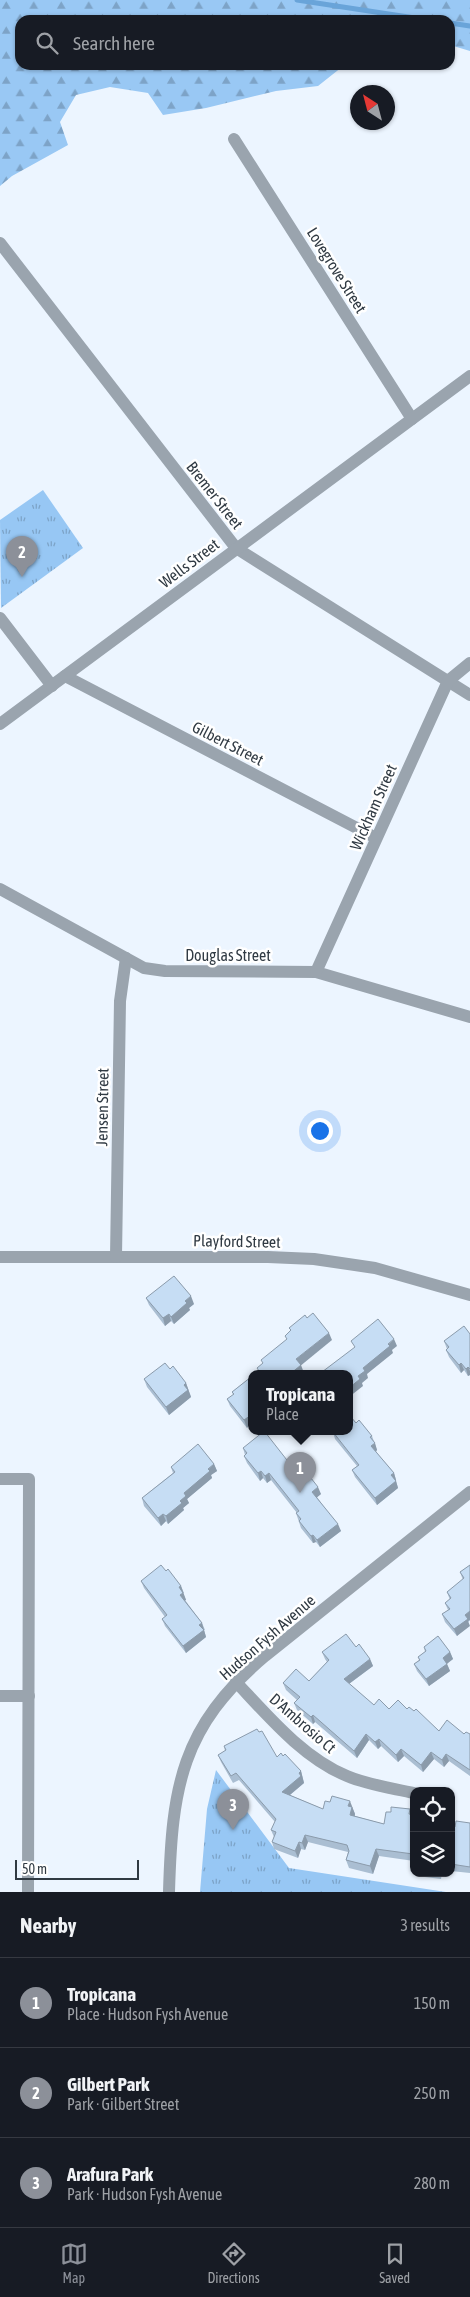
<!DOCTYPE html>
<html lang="en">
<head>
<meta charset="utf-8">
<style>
	:root { --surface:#171b24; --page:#20242c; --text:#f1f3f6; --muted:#9ea1a6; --line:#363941; --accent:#8c9099 }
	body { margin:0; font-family:"Asap Condensed",sans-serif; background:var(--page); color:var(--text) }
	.controls { position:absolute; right:15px; bottom:15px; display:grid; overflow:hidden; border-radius:10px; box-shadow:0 1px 4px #0004 }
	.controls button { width:45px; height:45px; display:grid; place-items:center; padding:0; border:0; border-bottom:1px solid var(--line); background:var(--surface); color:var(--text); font:25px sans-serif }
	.compass { position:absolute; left:350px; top:85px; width:45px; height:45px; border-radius:50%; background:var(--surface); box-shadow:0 1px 4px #0004; rotate:324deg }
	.scale { position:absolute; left:15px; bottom:12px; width:124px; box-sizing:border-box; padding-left:5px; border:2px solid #303a43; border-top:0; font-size:14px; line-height:18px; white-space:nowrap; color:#303a43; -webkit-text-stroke:4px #fff; paint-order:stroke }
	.you { position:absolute; left:319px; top:1130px; width:18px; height:18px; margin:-12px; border:4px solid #fff; border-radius:50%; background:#1a73e8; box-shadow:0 0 0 8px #1a73e833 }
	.badge { display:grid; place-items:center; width:32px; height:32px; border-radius:50%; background:var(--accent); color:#fff; font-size:16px; font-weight:700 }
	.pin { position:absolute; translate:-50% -41px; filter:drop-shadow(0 1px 2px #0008) }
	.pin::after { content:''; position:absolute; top:26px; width:18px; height:15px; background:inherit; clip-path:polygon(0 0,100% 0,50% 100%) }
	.popup { position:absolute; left:248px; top:1370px; width:105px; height:65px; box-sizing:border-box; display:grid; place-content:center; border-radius:10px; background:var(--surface); filter:drop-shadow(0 1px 4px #0005); font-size:16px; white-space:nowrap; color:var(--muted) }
	.popup b { font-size:19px; color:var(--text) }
	.popup::after { content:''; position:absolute; left:50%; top:100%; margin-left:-10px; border:10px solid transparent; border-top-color:var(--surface) }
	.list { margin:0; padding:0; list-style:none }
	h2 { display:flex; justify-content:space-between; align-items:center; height:65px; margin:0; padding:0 20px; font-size:21px }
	h2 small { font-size:16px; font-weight:400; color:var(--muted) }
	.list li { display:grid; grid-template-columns:32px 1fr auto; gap:15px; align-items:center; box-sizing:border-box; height:90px; padding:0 20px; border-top:1px solid var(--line) }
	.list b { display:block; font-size:19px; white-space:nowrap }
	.list p { margin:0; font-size:16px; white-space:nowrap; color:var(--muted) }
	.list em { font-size:16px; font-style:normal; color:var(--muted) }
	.icon { flex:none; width:28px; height:28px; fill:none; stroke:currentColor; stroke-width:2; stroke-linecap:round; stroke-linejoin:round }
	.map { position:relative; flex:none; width:470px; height:1892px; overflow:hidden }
	.search { position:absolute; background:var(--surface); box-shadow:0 1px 4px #0004; left:15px; right:15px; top:15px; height:55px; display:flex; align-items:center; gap:12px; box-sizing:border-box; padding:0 18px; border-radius:15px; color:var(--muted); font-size:19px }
	.sheet { height:335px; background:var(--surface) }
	nav { display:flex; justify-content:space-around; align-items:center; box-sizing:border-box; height:70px; border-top:1px solid var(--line); background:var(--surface); font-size:14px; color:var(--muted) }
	nav a { display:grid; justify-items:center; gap:2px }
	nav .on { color:var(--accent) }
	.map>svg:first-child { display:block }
	.forest { fill:url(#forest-firs) }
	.park { fill:url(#park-tufts) }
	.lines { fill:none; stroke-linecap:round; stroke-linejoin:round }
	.stream { stroke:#69a4d9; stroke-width:5 }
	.street { stroke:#9aa4ae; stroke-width:12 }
	.wall { fill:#aabed2 }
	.shaded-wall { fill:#8b9bab }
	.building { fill:#c6ddf4; stroke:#8b9bab }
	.labels { text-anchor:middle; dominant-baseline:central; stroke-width:5; stroke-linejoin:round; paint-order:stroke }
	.street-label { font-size:16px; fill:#303a43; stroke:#fff }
</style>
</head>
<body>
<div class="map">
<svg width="470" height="1892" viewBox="0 0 470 1892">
	<defs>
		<pattern id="forest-firs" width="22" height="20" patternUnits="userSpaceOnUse" patternTransform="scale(1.25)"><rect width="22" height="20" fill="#99c8f4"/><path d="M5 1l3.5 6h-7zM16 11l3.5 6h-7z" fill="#7da3c7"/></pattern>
		<pattern id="park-tufts" width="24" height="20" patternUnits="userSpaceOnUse" patternTransform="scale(1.25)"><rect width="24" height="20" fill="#97c7f4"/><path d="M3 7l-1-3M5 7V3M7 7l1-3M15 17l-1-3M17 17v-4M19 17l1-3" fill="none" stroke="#7ca3c7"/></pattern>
	</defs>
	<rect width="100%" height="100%" fill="#ecf5ff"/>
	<polygon class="forest" points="0,0 470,0 470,51 450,45 450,20 20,20 20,65 383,65 342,67 318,86 276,91 206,108 163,115 148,93 110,87 76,95 60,122 68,145 12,176 0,186"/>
	<g class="park">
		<polygon points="43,490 83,548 1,608 0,520"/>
		<polygon points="216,1770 289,1868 446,1892 200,1892 207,1809"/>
	</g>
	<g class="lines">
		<g class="stream">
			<polyline points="297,0 428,20"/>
			<polyline points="450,23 470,26"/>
		</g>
		<g class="street">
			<polyline points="234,139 412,419"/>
			<polyline points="0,243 236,548 470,695"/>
			<polyline points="0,618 52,686"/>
			<polyline points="65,676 376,838"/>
			<polyline points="0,724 470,376"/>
			<polyline points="0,889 144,968 165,971 316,972 470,1017"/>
			<polyline points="316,972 448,681 470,663"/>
			<polyline points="0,1257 268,1257 314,1259 375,1268 470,1295"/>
			<polyline points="116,1257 120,1001 126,958"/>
			<polyline points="0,1479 29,1479 28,1892"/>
			<path d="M236,1682c32,34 67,76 111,94 21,9 45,12 67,17"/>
			<polyline points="0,1696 29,1696"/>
			<path d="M169,1892c3,-105 12,-165 96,-236l205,-164"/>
		</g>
	</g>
	<g class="wall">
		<polygon points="146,1298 194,1304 189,1308 190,1310 174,1324 171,1321 165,1326 149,1305"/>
		<polygon points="470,1334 470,1375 468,1376 464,1370 461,1373 449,1357 446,1350 447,1349 444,1341"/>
		<polygon points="170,1369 186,1383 191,1397 169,1415 147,1387 144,1379"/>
		<polygon points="251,1377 247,1428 230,1406 227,1399 233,1395 232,1392"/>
		<polygon points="356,1423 372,1436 377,1450 376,1452 394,1473 396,1480 396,1481 398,1488 377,1505 355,1477 352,1470 357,1466 335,1439 333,1432"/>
		<polygon points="243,1448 290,1464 321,1494 317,1497 341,1531 320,1547 316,1542 313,1543 301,1528 296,1513 297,1513 271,1480 267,1483 263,1478 260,1481 247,1463 244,1456 245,1455"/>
		<polygon points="214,1464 217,1471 211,1475 212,1478 187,1499 189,1503 183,1508 184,1510 168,1524 166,1521 161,1526 144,1506 142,1498 173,1473 171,1467"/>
		<polygon points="470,1565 470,1620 457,1636 445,1622 442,1614 448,1610 445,1603 450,1600 447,1592 463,1580 460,1572"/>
		<polygon points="166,1571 181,1586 184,1593 183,1593 186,1600 185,1600 202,1623 205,1630 204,1630 206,1637 186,1653 165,1626 162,1619 165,1617 144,1588 141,1581"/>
		<polygon points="356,1647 370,1659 373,1666 349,1684 374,1705 389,1709 407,1709 414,1711 439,1731 470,1734 470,1776 449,1761 444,1767 434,1759 423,1772 404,1756 398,1762 381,1746 378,1749 369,1740 357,1758 315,1722 313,1724 297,1710 294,1703 297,1700 286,1690 283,1683 309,1681 327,1662 325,1659 322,1652"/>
		<polygon points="424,1647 450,1652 453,1659 447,1664 450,1671 429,1686 417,1671 414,1664 419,1660 418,1657 425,1652"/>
		<polygon points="224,1746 277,1757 301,1771 304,1783 290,1795 323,1809 352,1807 355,1814 355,1816 384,1824 391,1812 410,1809 412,1815 414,1816 414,1861 379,1856 373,1874 349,1868 346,1860 348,1852 308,1842 305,1850 301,1849 298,1858 274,1849 272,1842 274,1837 271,1830 275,1822 239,1780 233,1783 221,1762 218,1755 225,1751"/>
		<polygon points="470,1823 470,1873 451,1871 451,1826 455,1827"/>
		<polygon points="416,1873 442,1873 441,1879 417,1876"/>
	</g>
	<g class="shaded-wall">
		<polygon points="191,1296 194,1304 189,1308 190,1310 174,1324 171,1317 185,1301"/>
		<polygon points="169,1314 171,1321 165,1326 163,1318"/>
		<polygon points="329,1333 332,1340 299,1367 296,1359"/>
		<polygon points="394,1339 397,1346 392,1350 393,1353 367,1374 368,1378 362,1383 363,1386 349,1397 349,1388 358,1376 363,1368"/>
		<polygon points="461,1363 464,1370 461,1373 459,1365"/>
		<polygon points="301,1365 304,1373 302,1374 290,1374"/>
		<polygon points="468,1367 470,1371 470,1375 468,1376 466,1369"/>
		<polygon points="186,1383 191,1397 169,1415 166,1407 184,1385"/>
		<polygon points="251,1415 251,1424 247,1428 244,1420"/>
		<polygon points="375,1443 377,1450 374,1453 371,1446"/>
		<polygon points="214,1464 217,1471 211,1475 212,1478 187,1499 189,1503 183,1508 184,1510 168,1524 166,1516 180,1501 184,1493"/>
		<polygon points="261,1471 263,1478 260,1481 258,1473"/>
		<polygon points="269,1473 271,1480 267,1483 265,1476"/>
		<polygon points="394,1473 396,1480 394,1482 391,1475"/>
		<polygon points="396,1481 398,1488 377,1505 375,1498"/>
		<polygon points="318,1487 321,1494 315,1499 312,1492"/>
		<polygon points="163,1514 166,1521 161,1526 158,1518"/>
		<polygon points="338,1524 341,1531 320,1547 317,1540"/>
		<polygon points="313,1535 316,1542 313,1543 311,1536"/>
		<polygon points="181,1586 186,1600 183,1602 180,1595 179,1587"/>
		<polygon points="470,1611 470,1620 468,1621 470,1626 457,1636 454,1629 465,1615"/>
		<polygon points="202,1623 206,1637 186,1653 183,1646 199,1625"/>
		<polygon points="450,1652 453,1659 445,1665 443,1658"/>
		<polygon points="370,1659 373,1666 346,1686 344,1679"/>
		<polygon points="447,1664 450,1671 429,1686 426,1679"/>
		<polygon points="313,1715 315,1722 313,1724 311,1717"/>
		<polygon points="366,1734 369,1740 357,1758 354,1751"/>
		<polygon points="379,1739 381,1746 378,1749 375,1742"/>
		<polygon points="401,1749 404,1756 398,1762 396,1755"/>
		<polygon points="431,1752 434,1759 423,1772 421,1765"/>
		<polygon points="446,1754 449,1761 444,1767 442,1760"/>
		<polygon points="301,1771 304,1783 285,1799 282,1792"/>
		<polygon points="350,1801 355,1814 353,1822 348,1806"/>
		<polygon points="305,1835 308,1842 305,1850 302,1843"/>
		<polygon points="299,1842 301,1849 298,1858 295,1851"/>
		<polygon points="376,1849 379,1856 373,1874 370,1866"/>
	</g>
	<g class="building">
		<polygon points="174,1276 191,1296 185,1301 187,1303 171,1317 169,1314 163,1318 146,1298"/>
		<polygon points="313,1313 329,1333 296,1359 301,1365 290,1374 255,1374 259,1371 257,1368 263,1363 261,1360 287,1339 285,1336 291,1330 289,1328 305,1315 307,1318"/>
		<polygon points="378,1319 394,1339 388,1344 390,1346 363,1368 365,1371 358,1376 360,1379 349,1388 349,1374 324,1374 322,1372 355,1347 351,1341"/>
		<polygon points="464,1326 470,1334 470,1369 468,1367 466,1369 461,1363 459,1365 446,1350 449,1347 444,1341"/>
		<polygon points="165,1363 170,1369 173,1366 186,1383 184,1385 188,1390 166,1407 144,1379"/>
		<polygon points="251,1377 251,1415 244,1420 227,1399 234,1394 232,1392"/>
		<polygon points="351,1417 356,1423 359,1420 372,1436 370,1437 375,1443 371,1446 394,1473 391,1475 396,1481 375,1498 352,1470 359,1465 333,1432 349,1432 349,1419"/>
		<polygon points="263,1432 265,1432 290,1464 296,1459 318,1487 312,1492 338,1524 317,1540 313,1535 311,1536 299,1521 301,1519 296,1513 299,1511 269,1473 265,1476 261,1471 258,1473 244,1456 247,1453 243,1448"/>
		<polygon points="198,1444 214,1464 208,1469 210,1471 184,1493 186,1496 180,1501 182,1503 166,1516 163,1514 158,1518 142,1498 175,1472 171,1467"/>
		<polygon points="161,1565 166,1571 168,1569 181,1586 179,1587 183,1593 180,1595 202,1623 199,1625 204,1630 183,1646 162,1619 167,1615 141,1581"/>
		<polygon points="470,1565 470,1611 465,1615 468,1619 454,1629 442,1614 450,1609 445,1603 451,1598 447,1592 464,1578 460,1572"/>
		<polygon points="346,1634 356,1647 359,1644 370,1659 344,1679 374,1705 379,1699 389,1709 398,1700 407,1709 409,1707 414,1711 416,1709 439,1731 447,1720 464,1734 466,1732 470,1734 470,1770 446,1754 442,1760 431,1752 421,1765 401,1749 396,1755 379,1739 375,1742 366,1734 354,1751 313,1715 311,1717 294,1703 300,1697 283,1683 296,1669 309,1681 329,1660 322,1652"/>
		<polygon points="438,1636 450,1652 443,1658 447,1664 426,1679 414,1664 420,1660 418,1657 426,1651 424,1647"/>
		<polygon points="257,1729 259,1732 262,1731 277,1757 281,1753 283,1756 285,1754 301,1771 299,1773 301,1776 282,1792 323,1809 325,1801 330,1802 332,1796 350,1801 348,1806 352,1807 350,1815 384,1824 386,1812 391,1812 391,1807 410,1809 409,1814 413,1815 414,1856 413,1854 376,1849 370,1866 346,1860 349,1851 347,1845 305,1835 302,1843 299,1842 295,1851 272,1842 276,1832 271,1830 276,1819 236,1773 231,1776 218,1755 226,1750 224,1746"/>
		<polygon points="456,1821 470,1823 470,1867 451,1864 451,1826 455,1827"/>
	</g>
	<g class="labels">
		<g class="street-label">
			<text transform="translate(337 270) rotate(58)">Lovegrove Street</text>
			<text transform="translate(215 495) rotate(52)">Bremer Street</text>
			<text transform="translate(189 563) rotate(-37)">Wells Street</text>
			<text transform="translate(228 743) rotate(27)">Gilbert Street</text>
			<text transform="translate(373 807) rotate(-66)">Wickham Street</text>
			<text x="228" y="955">Douglas Street</text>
			<text transform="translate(102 1107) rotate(-89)">Jensen Street</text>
			<text transform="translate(237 1241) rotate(1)">Playford Street</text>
			<text transform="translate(267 1637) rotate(-41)">Hudson Fysh Avenue</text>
			<text transform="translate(303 1723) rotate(41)">D'Ambrosio Ct</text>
		</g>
	</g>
</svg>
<div class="controls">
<button><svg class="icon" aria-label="locate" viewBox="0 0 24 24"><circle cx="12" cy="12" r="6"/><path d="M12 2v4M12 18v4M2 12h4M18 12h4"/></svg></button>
<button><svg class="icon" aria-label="layers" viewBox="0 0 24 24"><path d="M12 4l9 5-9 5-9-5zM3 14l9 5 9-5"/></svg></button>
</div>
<svg class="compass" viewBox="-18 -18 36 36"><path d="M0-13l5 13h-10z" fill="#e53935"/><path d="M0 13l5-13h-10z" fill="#9ea1a6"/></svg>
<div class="scale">50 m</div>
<div class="you"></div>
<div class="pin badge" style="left:300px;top:1493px">1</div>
<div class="popup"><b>Tropicana</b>Place</div>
<div class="pin badge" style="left:22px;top:577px">2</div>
<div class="pin badge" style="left:233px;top:1830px">3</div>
<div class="search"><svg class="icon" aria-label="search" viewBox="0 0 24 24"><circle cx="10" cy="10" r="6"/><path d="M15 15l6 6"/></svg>Search here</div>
</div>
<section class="sheet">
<h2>Nearby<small>3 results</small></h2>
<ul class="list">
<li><span class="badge">1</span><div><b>Tropicana</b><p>Place · Hudson Fysh Avenue</p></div><em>150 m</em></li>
<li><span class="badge">2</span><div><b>Gilbert Park</b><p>Park · Gilbert Street</p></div><em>250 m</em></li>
<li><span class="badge">3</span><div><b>Arafura Park</b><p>Park · Hudson Fysh Avenue</p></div><em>280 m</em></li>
</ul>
</section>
<nav>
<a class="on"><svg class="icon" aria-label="map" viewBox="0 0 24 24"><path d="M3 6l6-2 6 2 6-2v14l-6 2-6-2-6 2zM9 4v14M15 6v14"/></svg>Map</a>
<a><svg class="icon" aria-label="directions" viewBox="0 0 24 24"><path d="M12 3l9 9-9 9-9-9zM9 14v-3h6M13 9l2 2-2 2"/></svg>Directions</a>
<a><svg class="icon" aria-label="saved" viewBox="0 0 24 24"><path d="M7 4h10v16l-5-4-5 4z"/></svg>Saved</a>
</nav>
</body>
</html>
